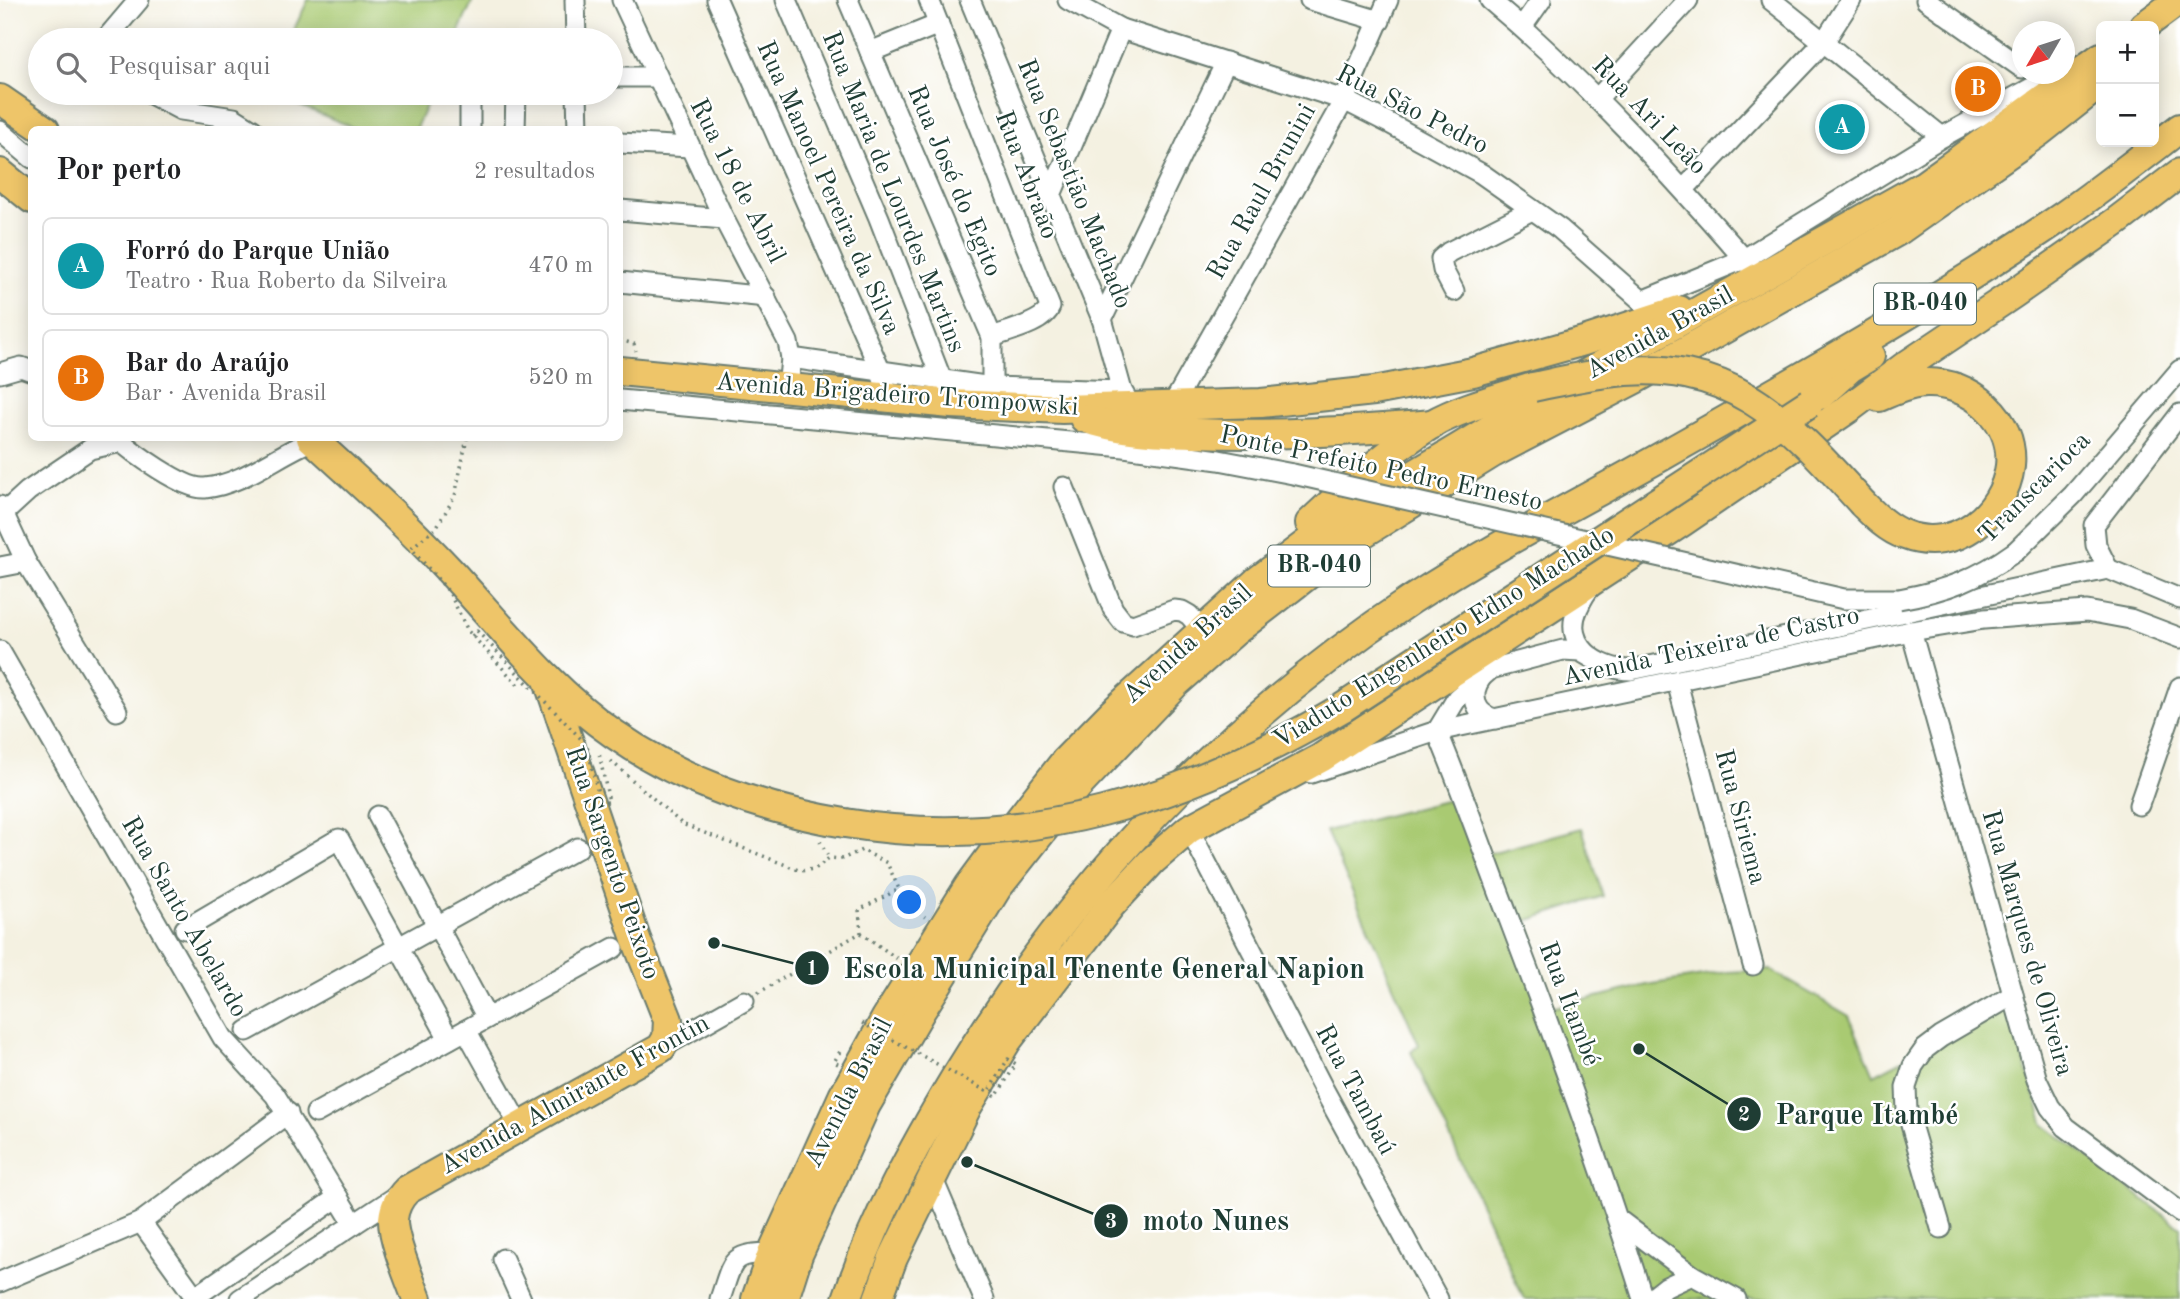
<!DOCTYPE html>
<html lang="pt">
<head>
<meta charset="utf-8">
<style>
	:root { --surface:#fff; --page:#f2f2f2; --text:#202124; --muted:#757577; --line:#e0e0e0; --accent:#d93025 }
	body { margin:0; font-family:"Old Standard TT",serif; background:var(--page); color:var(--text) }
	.controls { position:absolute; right:21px; top:21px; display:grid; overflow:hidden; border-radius:10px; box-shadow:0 4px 18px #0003 }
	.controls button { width:63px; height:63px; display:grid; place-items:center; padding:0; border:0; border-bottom:2px solid var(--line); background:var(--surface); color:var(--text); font:35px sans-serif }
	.compass { position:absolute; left:2012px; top:21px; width:63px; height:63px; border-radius:50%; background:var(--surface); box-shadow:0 4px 18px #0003; rotate:231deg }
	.you { position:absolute; left:910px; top:903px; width:24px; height:24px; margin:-18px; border:5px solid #fff; border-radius:50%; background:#1a73e8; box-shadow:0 0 0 10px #1a73e833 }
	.badge { display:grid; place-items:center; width:46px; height:46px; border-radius:50%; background:var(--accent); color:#fff; font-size:23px; font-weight:700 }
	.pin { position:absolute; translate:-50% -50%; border:4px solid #fff; box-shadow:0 2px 7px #0006 }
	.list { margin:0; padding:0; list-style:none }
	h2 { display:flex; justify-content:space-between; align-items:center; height:91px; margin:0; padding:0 28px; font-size:30px }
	h2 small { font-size:23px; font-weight:400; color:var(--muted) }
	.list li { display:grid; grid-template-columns:46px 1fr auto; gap:21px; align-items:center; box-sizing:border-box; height:98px; margin:0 14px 14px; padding:0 14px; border:2px solid var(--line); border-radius:10px }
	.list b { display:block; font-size:26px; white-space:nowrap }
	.list p { margin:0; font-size:23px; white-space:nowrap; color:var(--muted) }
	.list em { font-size:23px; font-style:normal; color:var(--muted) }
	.icon { flex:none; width:38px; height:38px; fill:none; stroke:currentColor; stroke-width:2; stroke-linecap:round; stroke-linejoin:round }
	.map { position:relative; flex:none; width:2180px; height:1299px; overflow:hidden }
	.search { position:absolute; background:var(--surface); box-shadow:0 4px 18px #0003; left:28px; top:28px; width:595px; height:77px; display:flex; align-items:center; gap:18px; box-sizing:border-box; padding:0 24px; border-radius:38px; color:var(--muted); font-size:26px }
	.panel { position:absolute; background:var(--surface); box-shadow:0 4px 18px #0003; left:28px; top:126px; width:595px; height:315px; border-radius:10px }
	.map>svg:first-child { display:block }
	.green { fill:#a9ca72; stroke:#648453; stroke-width:2 }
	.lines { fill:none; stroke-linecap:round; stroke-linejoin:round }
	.minor-casing { stroke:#6a7c71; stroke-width:23 }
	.highway-casing { stroke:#6a7c71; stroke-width:32 }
	.path { stroke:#6a7c71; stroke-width:3.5; stroke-dasharray:2 5; stroke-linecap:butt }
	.minor { stroke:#fff; stroke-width:19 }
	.highway { stroke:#eec569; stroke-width:28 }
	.minor-bridge-casing { stroke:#6a7c71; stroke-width:23; stroke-linecap:butt }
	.highway-bridge-casing { stroke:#6a7c71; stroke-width:32; stroke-linecap:butt }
	.path-bridge { stroke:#6a7c71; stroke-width:3.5; stroke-dasharray:2 5; stroke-linecap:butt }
	.minor-bridge { stroke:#fff; stroke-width:19 }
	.highway-bridge { stroke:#eec569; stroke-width:28 }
	.labels { text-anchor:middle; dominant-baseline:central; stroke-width:5; stroke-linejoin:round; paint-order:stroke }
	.shield { fill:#fff; stroke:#627771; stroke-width:2 }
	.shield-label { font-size:24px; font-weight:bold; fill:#1f3d34 }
	.street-label { font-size:26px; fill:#1f3d34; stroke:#fff }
	.leader { fill:none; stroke:#1f3d34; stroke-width:2.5 }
	.callout-dot { fill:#1f3d34; stroke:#fff; stroke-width:2.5 }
	.mark-label { font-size:21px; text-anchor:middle; font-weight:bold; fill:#fff }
	.callout-label { font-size:28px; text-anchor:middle; font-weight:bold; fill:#1f3d34; stroke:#fff; stroke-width:5; stroke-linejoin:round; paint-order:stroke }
</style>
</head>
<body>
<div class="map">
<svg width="2180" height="1299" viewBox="0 0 2180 1299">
	<rect width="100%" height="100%" fill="#fff"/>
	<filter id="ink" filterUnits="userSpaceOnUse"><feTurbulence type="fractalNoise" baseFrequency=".0143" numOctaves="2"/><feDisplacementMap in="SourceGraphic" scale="14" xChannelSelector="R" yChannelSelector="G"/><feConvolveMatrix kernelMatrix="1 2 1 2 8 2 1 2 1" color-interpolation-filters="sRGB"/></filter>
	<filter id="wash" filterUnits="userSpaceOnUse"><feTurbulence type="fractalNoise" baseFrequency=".00686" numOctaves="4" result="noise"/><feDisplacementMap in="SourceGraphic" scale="28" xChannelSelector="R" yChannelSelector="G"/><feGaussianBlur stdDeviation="1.57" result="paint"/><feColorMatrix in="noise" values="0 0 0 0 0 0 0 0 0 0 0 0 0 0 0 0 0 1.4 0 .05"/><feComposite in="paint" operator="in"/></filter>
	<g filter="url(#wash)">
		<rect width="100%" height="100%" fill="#f4f1e1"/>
		<g class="green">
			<polygon points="308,0 473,0 455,40 289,40"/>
			<polygon points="269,93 432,93 415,130 357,129"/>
			<polygon points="1457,798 1487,854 1582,828 1603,896 1520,923 1551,1008 1647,985 1728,972 1770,970 1849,1016 1874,1075 2007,1005 2044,1125 2180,1227 2180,1299 1524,1299 1411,1052 1419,1045 1326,831"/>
		</g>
	</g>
	<g filter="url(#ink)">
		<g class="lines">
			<g class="minor-casing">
				<g id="minor">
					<polyline points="575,0 576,40"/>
					<polyline points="622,0 724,219 788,342 791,358 788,389"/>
					<polyline points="717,0 881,372 889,398"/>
					<polyline points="786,0 879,218 951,404"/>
					<polyline points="848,0 992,337 992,387"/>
					<path d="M929,0l121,307c-6,16 -42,24 -58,30"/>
					<polyline points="970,0 1102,319 1122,391"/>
					<polyline points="1068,0 1121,29 1344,100 1387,122 1482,174 1560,229 1658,315"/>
					<polyline points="1310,0 1380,21"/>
					<path d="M1490,0c95,80 179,173 261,267"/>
					<polyline points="1771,0 1942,137"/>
					<polyline points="1926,0 2022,68"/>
					<polyline points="1522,27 1541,0"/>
					<polyline points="105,40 139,0"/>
					<polyline points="870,52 939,24"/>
					<polyline points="611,77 657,77"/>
					<polyline points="149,93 181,110 234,118 253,130"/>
					<polyline points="470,93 470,130"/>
					<polyline points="577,93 578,130"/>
					<polyline points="1597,99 1688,0"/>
					<polyline points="515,130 516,93"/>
					<polyline points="0,131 32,158"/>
					<polyline points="620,143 690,147"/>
					<polyline points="1684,189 1824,42 1851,0"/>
					<polyline points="1051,195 1121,29"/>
					<polyline points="620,210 724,219"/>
					<polyline points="620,282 766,297"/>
					<polyline points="1454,291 1443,270 1441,259 1449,252 1532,210"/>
					<polyline points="1642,301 1744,259 1942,137 2042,82"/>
					<polyline points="1102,319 1226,62"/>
					<polyline points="791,358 992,387 1122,391 1128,401"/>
					<polyline points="0,373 21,367 32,371"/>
					<polyline points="620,400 1124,447 1219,460 1293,474"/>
					<polyline points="1172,406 1344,100 1388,0"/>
					<path d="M117,438c15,14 67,52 88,50 39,-4 73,-34 108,-48"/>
					<polyline points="1064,487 1113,609 1123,622 1133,625 1174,610 1182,611 1189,615 1202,630"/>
					<polyline points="0,506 26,562"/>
					<polyline points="4,513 28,491 90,449 121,442"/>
					<polyline points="2016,551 2073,495 2180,370"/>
					<polyline points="1674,560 1844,599 1899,599"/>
					<polyline points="0,567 26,562 117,711"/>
					<polyline points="2108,569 2096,545 2094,525 2180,414"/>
					<path d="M1592,586c-7,6 -10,13 -14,22 -17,37 21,62 53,62l477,-101 72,30"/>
					<polyline points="1911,631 2037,1080 2050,1107 2066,1127 2180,1212"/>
					<polyline points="0,651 223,1038 275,1095 354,1224"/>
					<path d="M1592,658l-12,-7 -17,-1 -72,19 -34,29 -20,33c26,62 48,125 72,188 48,126 94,252 134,380"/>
					<path d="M1481,678c-12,17 -6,37 15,41"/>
					<polyline points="1677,682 1753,965"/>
					<polyline points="1311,773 1437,731 1911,631 1984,619 2087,611 2130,619 2180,638"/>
					<polyline points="2139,805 2180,687"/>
					<polyline points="378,816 487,1018"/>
					<polyline points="1189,829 1323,1088 1438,1299"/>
					<polyline points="185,929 339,839 449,1039"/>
					<polyline points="466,1030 519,1125"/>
					<polyline points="247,1031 578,848"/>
					<polyline points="661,1048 744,1001"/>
					<polyline points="316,1113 614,948"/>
					<polyline points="932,1177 984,1299"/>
					<polyline points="1619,1220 1692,1275 1736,1299"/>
					<polyline points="141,1222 195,1297 338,1197"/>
					<polyline points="1941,1228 1907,1111 1906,1087 1913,1066 1925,1049 1941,1037 2013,995"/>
					<polyline points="503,1259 521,1299"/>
					<polyline points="0,1282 141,1222 288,1113"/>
					<polyline points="240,1299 403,1192"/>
					<path d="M720,1299c13,-37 9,-46 52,-46"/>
					<polyline points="1651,1299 1666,1287 1692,1275"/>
				</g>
			</g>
			<g class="highway-casing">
				<g id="highway">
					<polyline points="2144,26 2179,0"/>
					<polyline points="0,99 45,130"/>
					<polyline points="0,173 32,199"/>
					<polyline points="620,371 951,404 1062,409 1261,403 1374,391 1473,372 1584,341 1679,310"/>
					<polyline points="1820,395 1850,368 1870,356"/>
					<path d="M1084,418c36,13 75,14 112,15 81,3 156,-2 237,-9"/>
					<path d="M311,438c47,43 94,85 138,132 52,56 101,120 165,164 67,47 151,76 231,89"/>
					<path d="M1863,504c12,12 25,25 42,31 49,19 99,-20 105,-69 5,-47 -40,-85 -85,-83 -16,1 -30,7 -46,14"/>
					<path d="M1310,523c37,-35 78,-72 122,-99 30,-17 68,-26 101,-37"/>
					<path d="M417,1299c-7,-19 -25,-61 -24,-80 1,-11 6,-21 14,-29l254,-142 6,-10 1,-18 -32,-81 -89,-262"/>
					<polyline points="756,1299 772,1253 843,1096 886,1018 969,886 994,852 1065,761 1113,712 1256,582 1335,522 1532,404 1924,185 2101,57"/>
					<polyline points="784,1299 798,1255 866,1105 922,1009 997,888 1078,786 1175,684 1234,632 1354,539 1493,453 1637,378 1898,231 2039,132 2101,83"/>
					<path d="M847,1299c26,-77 66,-151 108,-221 119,-195 265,-351 456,-478 81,-53 168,-97 253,-145 135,-76 270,-152 399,-239 40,-28 78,-58 117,-88"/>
					<polyline points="878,1299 893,1258 967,1107 1007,1041 1111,905 1152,861 1189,829 1321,758 1682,522 1848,409 1904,367 2013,294 2117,221 2180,173"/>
				</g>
			</g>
			<g class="path">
				<polyline points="620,340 634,344 636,351"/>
				<polyline points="611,761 682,824 801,871 815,869 829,858 842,859 862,850 887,863 905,902 925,917"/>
				<polyline points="820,841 829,858"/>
				<polyline points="861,933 899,960"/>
				<polyline points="861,933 859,910 899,889"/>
				<polyline points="758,993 860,933"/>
				<polyline points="838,1064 834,1062 842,1048"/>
			</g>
			<use href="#minor" class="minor"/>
			<use href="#highway" class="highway"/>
			<g class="minor-bridge-casing">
				<g id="minor-bridge">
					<polyline points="1293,474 1674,560"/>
					<path d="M1899,599c46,-8 78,-20 117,-48"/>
				</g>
			</g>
			<g class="highway-bridge-casing">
				<g id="highway-bridge">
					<path d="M1533,387c24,-5 49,-11 73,-14 124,-17 180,46 257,131"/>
					<path d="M845,823c182,30 342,-24 497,-115l467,-305"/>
				</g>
			</g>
			<g class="path-bridge">
				<polyline points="467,438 455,496 436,528 411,548 449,592 468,631 520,687"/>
				<polyline points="472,636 477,631 587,745 600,803 609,802 599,753"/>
				<polyline points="862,1023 988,1092 1008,1059 1016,1064 996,1097 992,1094 1007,1068"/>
			</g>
			<use href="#minor-bridge" class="minor-bridge"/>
			<use href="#highway-bridge" class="highway-bridge"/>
		</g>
	</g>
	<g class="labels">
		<g class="shield">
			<rect x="1874" y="283.5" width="102" height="41" rx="5"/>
			<rect x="1268" y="545.5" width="102" height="41" rx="5"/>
		</g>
		<g class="shield-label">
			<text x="1925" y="304">BR-040</text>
			<text x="1319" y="566">BR-040</text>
		</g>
		<g class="street-label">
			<text transform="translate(1412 110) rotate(27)">Rua São Pedro</text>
			<text transform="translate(1649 116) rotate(46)">Rua Ari Leão</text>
			<text transform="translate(1026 175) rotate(69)">Rua Abraão</text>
			<text transform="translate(737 181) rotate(63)">Rua 18 de Abril</text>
			<text transform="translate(954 181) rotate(67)">Rua José do Egito</text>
			<text transform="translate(1074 184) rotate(68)">Rua Sebastião Machado</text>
			<text transform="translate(828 188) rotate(66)">Rua Manoel Pereira da Silva</text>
			<text transform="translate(893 192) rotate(68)">Rua Maria de Lourdes Martins</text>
			<text transform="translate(1262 192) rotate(-61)">Rua Raul Brunini</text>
			<text transform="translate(1660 333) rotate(-29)">Avenida Brasil</text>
			<text transform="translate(897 395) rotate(4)">Avenida Brigadeiro Trompowski</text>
			<text transform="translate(1381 469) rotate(12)">Ponte Prefeito Pedro Ernesto</text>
			<text transform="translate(2035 488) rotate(-45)">Transcarioca</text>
			<text transform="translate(1444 638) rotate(-32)">Viaduto Engenheiro Edno Machado</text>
			<text transform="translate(1188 644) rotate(-42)">Avenida Brasil</text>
			<text transform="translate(1711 647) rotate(-12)">Avenida Teixeira de Castro</text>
			<text transform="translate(1740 817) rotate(75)">Rua Siriema</text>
			<text transform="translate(612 863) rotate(71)">Rua Sargento Peixoto</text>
			<text transform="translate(184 917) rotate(60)">Rua Santo Abelardo</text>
			<text transform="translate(2027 943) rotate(74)">Rua Marques de Oliveira</text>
			<text transform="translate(1569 1004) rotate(69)">Rua Itambé</text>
			<text transform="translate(1355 1090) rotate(62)">Rua Tambaú</text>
			<text transform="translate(849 1093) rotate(-63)">Avenida Brasil</text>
			<text transform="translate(575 1095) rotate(-29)">Avenida Almirante Frontin</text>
		</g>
	</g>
	<path class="leader" d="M714 943L812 968M1639 1049L1744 1114M967 1162L1111 1221"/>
	<g class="callout-dot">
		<circle cx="714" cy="943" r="7"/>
		<circle cx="1639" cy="1049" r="7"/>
		<circle cx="967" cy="1162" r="7"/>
		<circle cx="812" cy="968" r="18"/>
		<circle cx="1744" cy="1114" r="18"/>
		<circle cx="1111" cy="1221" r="18"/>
	</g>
	<g class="mark-label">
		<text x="812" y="975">1</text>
		<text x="1744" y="1121">2</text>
		<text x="1111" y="1228">3</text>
	</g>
	<g class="callout-label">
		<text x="1104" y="978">Escola Municipal Tenente General Napion</text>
		<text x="1867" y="1124">Parque Itambé</text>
		<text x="1216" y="1230">moto Nunes</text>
	</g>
</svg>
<div class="controls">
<button>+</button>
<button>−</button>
</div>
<svg class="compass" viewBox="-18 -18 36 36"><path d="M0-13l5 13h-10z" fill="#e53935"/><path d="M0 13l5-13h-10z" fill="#757577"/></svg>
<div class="you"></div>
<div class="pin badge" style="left:1842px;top:127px;background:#0f9aa8">A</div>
<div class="pin badge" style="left:1978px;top:89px;background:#e8710a">B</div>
<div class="search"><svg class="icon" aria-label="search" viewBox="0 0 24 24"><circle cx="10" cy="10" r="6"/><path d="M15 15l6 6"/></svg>Pesquisar aqui</div>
<section class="panel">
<h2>Por perto<small>2 resultados</small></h2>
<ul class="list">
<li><span class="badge" style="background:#0f9aa8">A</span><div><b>Forró do Parque União</b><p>Teatro · Rua Roberto da Silveira</p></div><em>470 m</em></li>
<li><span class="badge" style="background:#e8710a">B</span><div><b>Bar do Araújo</b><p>Bar · Avenida Brasil</p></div><em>520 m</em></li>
</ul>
</section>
</div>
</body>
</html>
